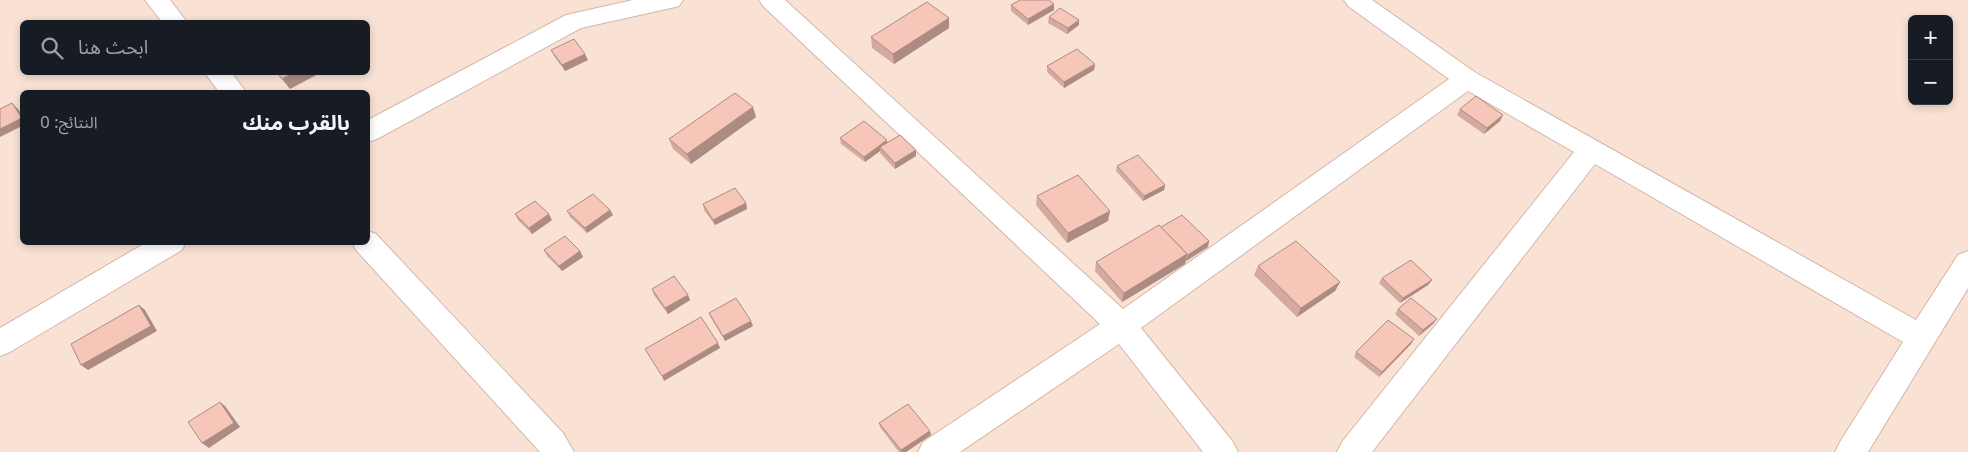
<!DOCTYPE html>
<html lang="ar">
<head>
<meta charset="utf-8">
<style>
	:root { --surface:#171b24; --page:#20242c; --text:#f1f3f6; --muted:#9ea1a6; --line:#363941 }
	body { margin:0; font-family:"Golos Text","Noto Sans Arabic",sans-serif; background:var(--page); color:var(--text); direction:rtl }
	.controls { position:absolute; right:15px; top:15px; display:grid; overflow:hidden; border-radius:8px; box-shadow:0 2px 8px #0003 }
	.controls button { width:45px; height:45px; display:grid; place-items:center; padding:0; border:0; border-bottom:1px solid var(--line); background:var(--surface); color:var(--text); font:25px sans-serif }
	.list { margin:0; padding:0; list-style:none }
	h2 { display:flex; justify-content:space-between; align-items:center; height:65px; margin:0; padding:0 20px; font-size:21px }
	h2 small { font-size:16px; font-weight:400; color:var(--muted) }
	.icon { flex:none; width:28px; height:28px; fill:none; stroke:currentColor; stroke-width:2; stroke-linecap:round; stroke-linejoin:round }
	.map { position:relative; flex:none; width:1968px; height:452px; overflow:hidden; direction:ltr }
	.search { position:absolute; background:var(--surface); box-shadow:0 2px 8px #0003; left:20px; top:20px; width:350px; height:55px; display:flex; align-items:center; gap:12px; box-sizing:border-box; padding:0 18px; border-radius:8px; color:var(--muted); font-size:19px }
	.panel { position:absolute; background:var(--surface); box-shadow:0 2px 8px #0003; left:20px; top:90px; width:350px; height:155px; border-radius:8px; direction:rtl }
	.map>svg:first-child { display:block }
	.residential { fill:#f9e2d4; fill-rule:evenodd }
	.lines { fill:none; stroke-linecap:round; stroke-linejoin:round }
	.minor-casing { stroke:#d3b6ab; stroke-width:2 }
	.minor { fill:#fff; fill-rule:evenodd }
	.wall { fill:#d4aa9f }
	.shaded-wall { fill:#ac8b82 }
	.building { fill:#f6c6b9; stroke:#ac8b82 }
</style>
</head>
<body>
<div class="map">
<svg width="1968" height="452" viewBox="0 0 1968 452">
	<rect width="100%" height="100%" fill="#feefe4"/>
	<path class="residential" d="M0,0h1968v452h-1968zM1912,19h37v82h-37zM22,22h346v50h-346zM22,92h346v150h-346z"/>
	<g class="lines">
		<g class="minor-casing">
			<g id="minor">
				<polygon points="145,0 170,0 187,22 162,22"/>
				<polygon points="633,0 683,0 679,6 671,8 581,28 377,139 368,142 368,120 566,15"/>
				<polygon points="759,0 785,0 1123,309 1449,79 1348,6 1344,0 1372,0 1476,73 1916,320 1958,255 1968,251 1968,288 1868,452 1835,452 1840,442 1903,342 1595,164 1372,452 1337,452 1342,442 1574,152 1468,91 1141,328 1233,442 1238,452 1203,452 1119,344 960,452 918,452 923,442 1100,324 763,6"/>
				<polygon points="204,72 231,72 246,92 219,92"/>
				<polygon points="368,231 376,234 563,433 574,452 540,452 356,250 352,242 368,242"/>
				<polygon points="147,242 186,242 182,250 10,352 0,356 0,328"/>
			</g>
		</g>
		<use href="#minor" class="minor"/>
	</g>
	<g class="wall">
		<polygon points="1054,4 1054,10 1028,25 1011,11 1011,5"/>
		<polygon points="1049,17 1079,25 1067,34 1048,23"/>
		<polygon points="949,28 894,64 872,48 871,37"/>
		<polygon points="551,50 588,60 565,71 554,56"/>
		<polygon points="1095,64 1094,70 1064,88 1047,72 1047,66"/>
		<polygon points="1460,109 1503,115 1500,121 1484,134 1457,115"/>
		<polygon points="756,117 691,164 673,149 669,139"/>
		<polygon points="840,138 887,143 916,150 916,156 895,169 880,153 880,151 865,162 841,144"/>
		<polygon points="1117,166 1165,185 1164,190 1143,201 1116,171"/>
		<polygon points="1037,196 1108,221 1067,243 1036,205"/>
		<polygon points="746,203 747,209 715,225 704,210 703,204"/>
		<polygon points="610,210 613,215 587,233 570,217 567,211"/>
		<polygon points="515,214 552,220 532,234 518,220"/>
		<polygon points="1161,227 1209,241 1208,247 1186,261 1186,260 1185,264 1122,302 1095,271 1096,262"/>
		<polygon points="544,250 580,251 583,257 562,271 547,256"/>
		<polygon points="1258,266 1340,282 1335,291 1297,317 1254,275"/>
		<polygon points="1382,278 1432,280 1428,285 1400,303 1379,283"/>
		<polygon points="652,289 688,295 690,300 668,314 654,295"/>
		<polygon points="1398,309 1433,324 1419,336 1395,314"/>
		<polygon points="709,313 753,326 725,341 711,318"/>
		<polygon points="1411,344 1379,377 1354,357 1356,352"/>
		<polygon points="879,423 930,431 931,435 906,452 899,452 880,427"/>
	</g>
	<g class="shaded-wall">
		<polygon points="1054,4 1054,10 1028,25 1028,19"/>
		<polygon points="949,18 949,28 894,64 893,54"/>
		<polygon points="1079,20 1079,25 1067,34 1068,28"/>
		<polygon points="585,54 588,60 565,71 562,65"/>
		<polygon points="1095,64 1094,70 1064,88 1064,82"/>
		<polygon points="295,72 322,72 290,89 282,79"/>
		<polygon points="12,103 18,109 22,115 22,126 0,137 0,129"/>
		<polygon points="753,107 756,117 691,164 687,154"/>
		<polygon points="1503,115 1500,121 1484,134 1487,128"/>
		<polygon points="887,140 887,145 880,147 880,151 865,162 864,157"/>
		<polygon points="916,150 916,156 895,169 895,163"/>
		<polygon points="1165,185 1164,190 1143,201 1144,196"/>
		<polygon points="746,203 747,209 715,225 713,220"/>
		<polygon points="610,210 613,215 587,233 585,228"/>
		<polygon points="1110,211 1108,221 1067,243 1068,233"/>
		<polygon points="549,214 552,220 532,234 529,228"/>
		<polygon points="1209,241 1208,247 1186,261 1188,255"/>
		<polygon points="580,251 583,257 562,271 559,266"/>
		<polygon points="1187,254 1185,264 1122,302 1124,293"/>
		<polygon points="1432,280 1428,285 1400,303 1403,298"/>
		<polygon points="1340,282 1335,291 1297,317 1301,308"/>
		<polygon points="688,295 690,300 668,314 665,308"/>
		<polygon points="139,305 145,310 157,331 88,370 81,365"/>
		<polygon points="1437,319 1433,324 1419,336 1423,330"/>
		<polygon points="751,321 753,326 725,341 723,336"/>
		<polygon points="1414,339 1411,344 1379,377 1382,372"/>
		<polygon points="718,343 720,348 664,381 662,376"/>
		<polygon points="220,402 225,406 240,427 209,448 202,443"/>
		<polygon points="930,431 931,435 906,452 901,452 901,450"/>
	</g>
	<g class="building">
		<polygon points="1020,0 1049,0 1054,4 1028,19 1011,5"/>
		<polygon points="927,2 949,18 893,54 871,37"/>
		<polygon points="1060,8 1079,20 1068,28 1049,17"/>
		<polygon points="574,39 585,54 562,65 551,50"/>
		<polygon points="1077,49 1095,64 1064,82 1047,66"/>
		<polygon points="277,72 295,72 282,79"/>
		<polygon points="735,93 753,107 687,154 669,139"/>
		<polygon points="1476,96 1503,115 1487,128 1460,109"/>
		<polygon points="12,103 22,118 0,129 0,109"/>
		<polygon points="864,121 887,140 864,157 840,138"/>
		<polygon points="900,135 916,150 895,163 880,147"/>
		<polygon points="1138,155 1165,185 1144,196 1117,166"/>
		<polygon points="1078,175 1110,211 1068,233 1037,196"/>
		<polygon points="735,188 746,203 713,220 703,204"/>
		<polygon points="593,194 610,210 585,228 567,211"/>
		<polygon points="535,201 549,214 529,228 515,214"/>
		<polygon points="1182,215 1209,241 1188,255 1161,227"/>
		<polygon points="1159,225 1187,254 1124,293 1096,262"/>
		<polygon points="565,236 580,251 559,266 544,250"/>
		<polygon points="1296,241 1340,282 1301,308 1258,266"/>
		<polygon points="1411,260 1432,280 1403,298 1382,278"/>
		<polygon points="674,276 688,295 665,308 652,289"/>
		<polygon points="736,298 751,321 723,336 709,313"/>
		<polygon points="1411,298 1437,319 1423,330 1398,309"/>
		<polygon points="139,305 151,326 81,365 71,344"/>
		<polygon points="701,317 718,343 662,376 645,349"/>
		<polygon points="1388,320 1414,339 1382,372 1356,352"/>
		<polygon points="220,402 234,423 202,443 188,422"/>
		<polygon points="908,404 930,431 901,450 879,423"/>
	</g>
</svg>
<div class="controls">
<button>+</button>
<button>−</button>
</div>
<div class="search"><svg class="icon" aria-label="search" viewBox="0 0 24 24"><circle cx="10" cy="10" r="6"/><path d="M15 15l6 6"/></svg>ابحث هنا</div>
<section class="panel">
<h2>بالقرب منك<small>النتائج: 0</small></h2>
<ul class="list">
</ul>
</section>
</div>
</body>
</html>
